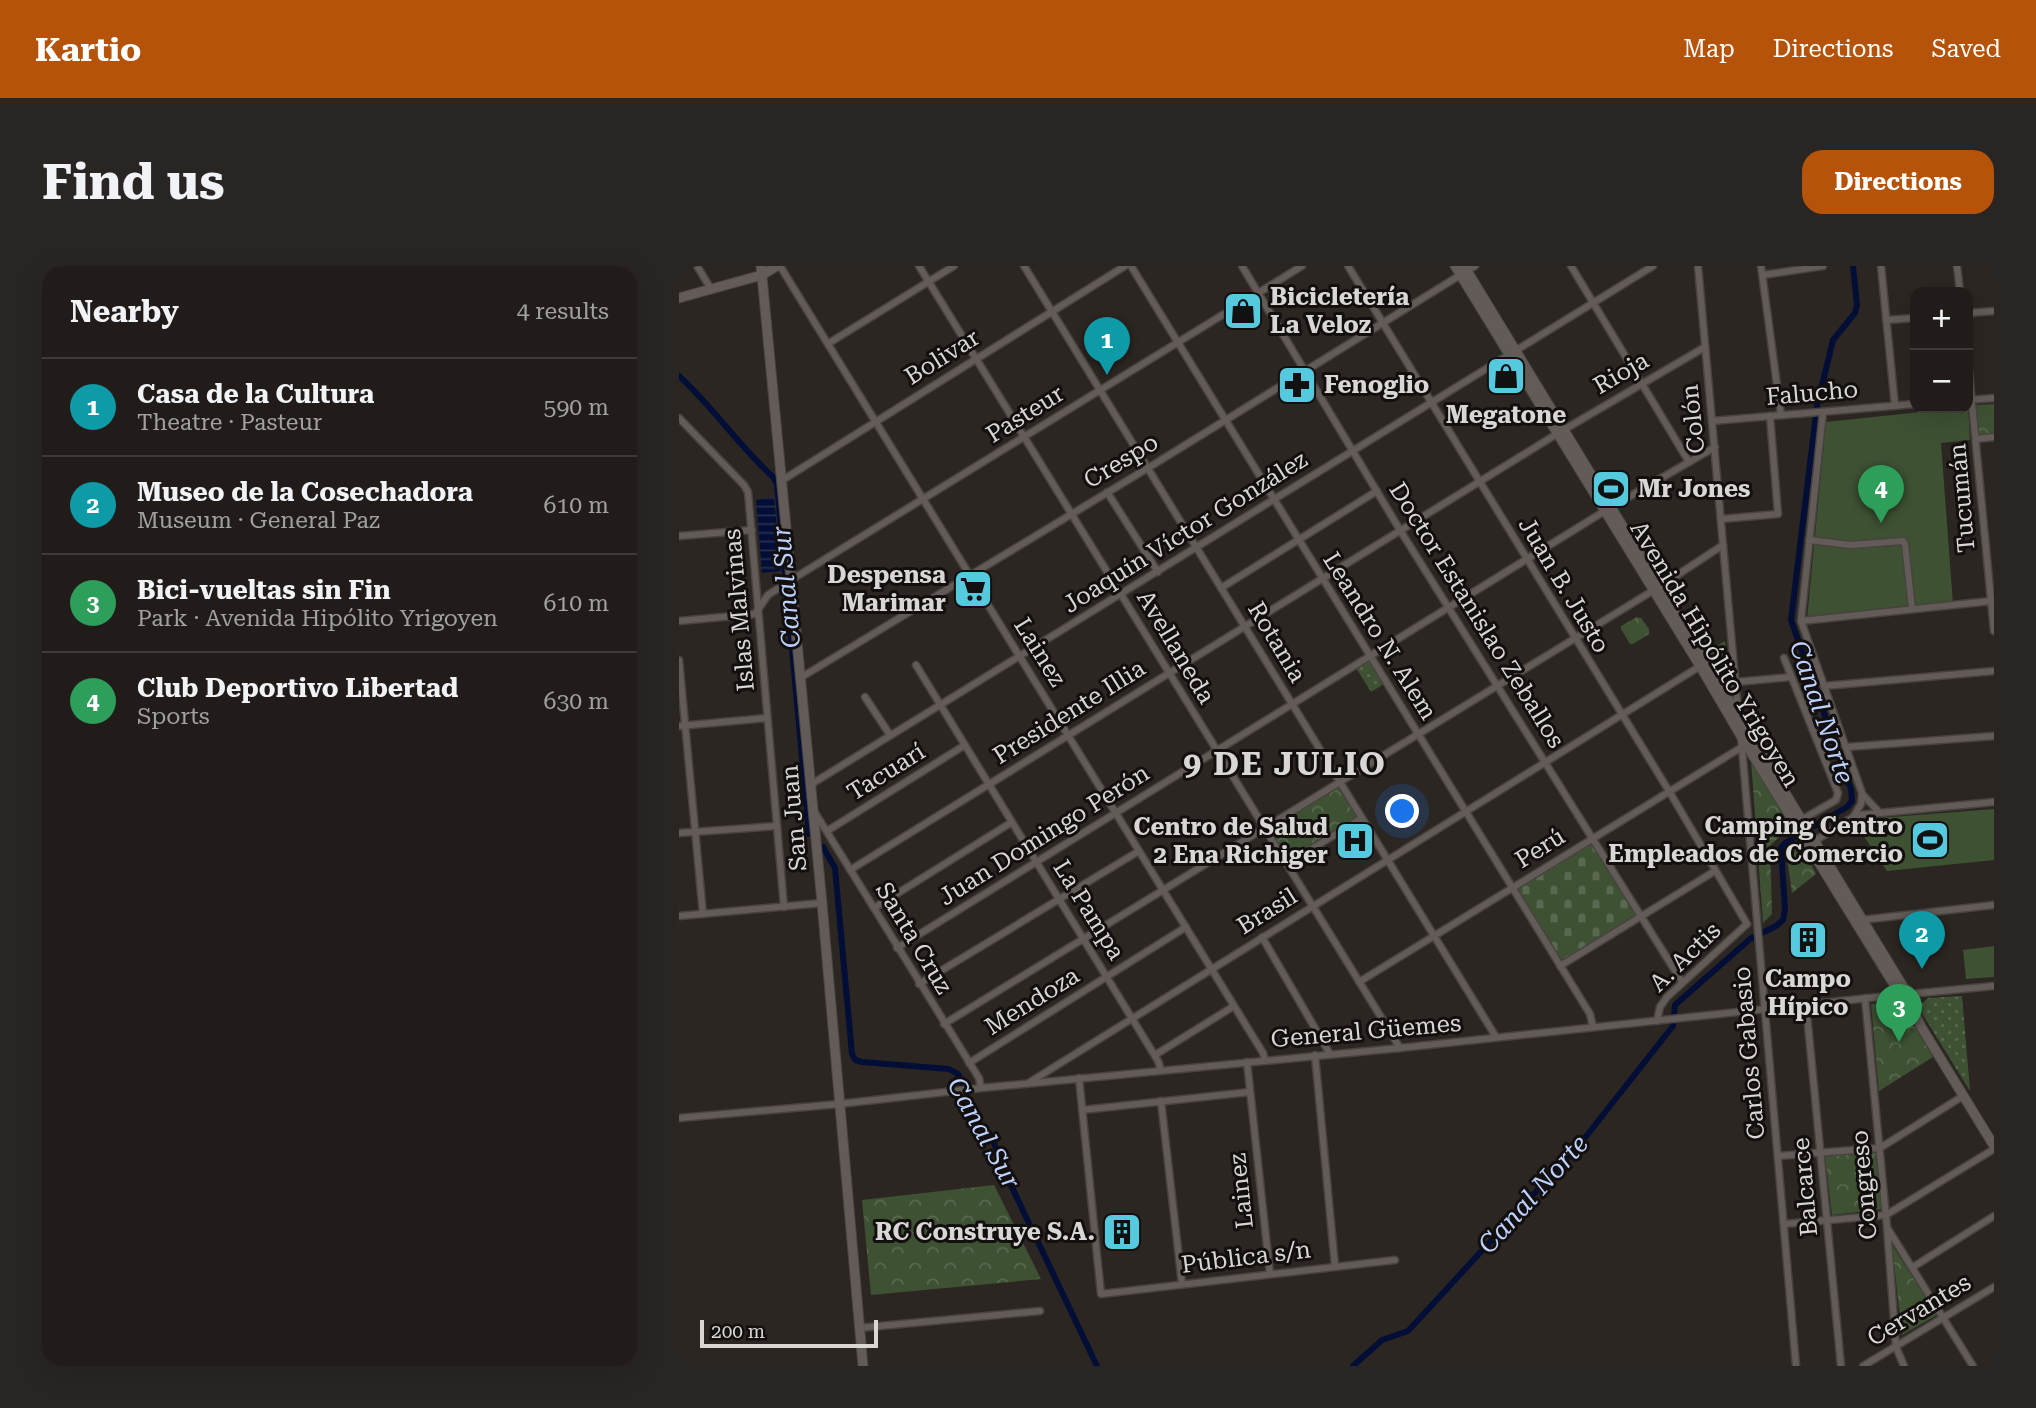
<!DOCTYPE html>
<html lang="en">
<head>
<meta charset="utf-8">
<style>
	:root { --surface:#211c1a; --page:#292523; --text:#f1f3f6; --muted:#a2a1a2; --line:#3e3a39; --accent:#b45309 }
	body { margin:0; font-family:"Roboto Serif",serif; background:var(--page); color:var(--text) }
	.controls { position:absolute; right:21px; top:21px; display:grid; overflow:hidden; border-radius:14px; box-shadow:0 7px 28px #0002 }
	.controls button { width:63px; height:63px; display:grid; place-items:center; padding:0; border:0; border-bottom:2px solid var(--line); background:var(--surface); color:var(--text); font:35px sans-serif }
	.scale { position:absolute; left:21px; bottom:18px; width:178px; box-sizing:border-box; padding-left:7px; border:4px solid #dad6d3; border-top:0; font-size:19px; line-height:24px; white-space:nowrap; color:#dad6d3; -webkit-text-stroke:5px #120f0e; paint-order:stroke }
	.you { position:absolute; left:724px; top:546px; width:24px; height:24px; margin:-18px; border:5px solid #fff; border-radius:50%; background:#1a73e8; box-shadow:0 0 0 10px #1a73e833 }
	.badge { display:grid; place-items:center; width:46px; height:46px; border-radius:50%; background:var(--accent); color:#fff; font-size:23px; font-weight:700 }
	.pin { position:absolute; translate:-50% -58px; filter:drop-shadow(0 2px 4px #0008) }
	.pin::after { content:''; position:absolute; top:37px; width:24px; height:21px; background:inherit; clip-path:polygon(0 0,100% 0,50% 100%) }
	.list { margin:0; padding:0; list-style:none }
	h2 { display:flex; justify-content:space-between; align-items:center; height:91px; margin:0; padding:0 28px; font-size:30px }
	h2 small { font-size:23px; font-weight:400; color:var(--muted) }
	.list li { display:grid; grid-template-columns:46px 1fr auto; gap:21px; align-items:center; box-sizing:border-box; height:98px; padding:0 28px; border-top:2px solid var(--line) }
	.list b { display:block; font-size:26px; white-space:nowrap }
	.list p { margin:0; font-size:23px; white-space:nowrap; color:var(--muted) }
	.list em { font-size:23px; font-style:normal; color:var(--muted) }
	.map { position:relative; flex:none; width:1315px; height:1100px; overflow:hidden; border-radius:21px }
	header { display:flex; align-items:center; gap:42px; box-sizing:border-box; height:98px; padding:0 35px; background:var(--accent); color:#fff }
	header strong { font-size:33px }
	nav { display:flex; gap:38px; margin-inline-start:auto; font-size:24px }
	.intro { display:flex; align-items:center; justify-content:space-between; box-sizing:border-box; height:168px; padding:0 42px }
	h1 { margin:0; font-size:49px }
	.button { padding:18px 32px; border-radius:21px; background:var(--accent); color:#fff; font-size:24px; font-weight:700 }
	main { display:flex; gap:42px; padding:0 42px }
	aside { flex:1; background:var(--surface); border-radius:21px; box-shadow:0 7px 28px #0002 }
	.map>svg:first-child { display:block }
	.grass { fill:url(#grass-dots) }
	.forest { fill:url(#forest-crowns) }
	.cemetery { fill:url(#cemetery-stones) }
	.pitch { fill:#3e5133 }
	.water { fill:url(#water-rules) }
	.lines { fill:none; stroke-linecap:round; stroke-linejoin:round }
	.canal { stroke:#030e37; stroke-width:6 }
	.street-casing { stroke:#47433f; stroke-width:9 }
	.secondary-casing { stroke:#47433f; stroke-width:11 }
	.street { stroke:#635b57; stroke-width:6 }
	.secondary { stroke:#635b57; stroke-width:9 }
	.labels { text-anchor:middle; dominant-baseline:central; stroke-width:6; stroke-linejoin:round; paint-order:stroke }
	.poi-label { font-size:24px; font-weight:bold; fill:#dad6d3; stroke:#120f0e; text-anchor:end }
	.street-label { font-size:24px; fill:#dad6d3; stroke:#120f0e }
	.water-label { font-size:26px; font-style:italic; fill:#bcd2fe; stroke:#120f0e }
	.district-label { font-size:32px; font-weight:bold; letter-spacing:2px; fill:#dad6d3; stroke:#120f0e }
</style>
</head>
<body>
<header>
<strong>Kartio</strong>
<nav><a>Map</a><a>Directions</a><a>Saved</a></nav>
</header>
<div class="intro"><h1>Find us</h1><a class="button">Directions</a></div>
<main>
<aside>
<h2>Nearby<small>4 results</small></h2>
<ul class="list">
<li><span class="badge" style="background:#0f9aa8">1</span><div><b>Casa de la Cultura</b><p>Theatre · Pasteur</p></div><em>590 m</em></li>
<li><span class="badge" style="background:#0f9aa8">2</span><div><b>Museo de la Cosechadora</b><p>Museum · General Paz</p></div><em>610 m</em></li>
<li><span class="badge" style="background:#2e9e5b">3</span><div><b>Bici-vueltas sin Fin</b><p>Park · Avenida Hipólito Yrigoyen</p></div><em>610 m</em></li>
<li><span class="badge" style="background:#2e9e5b">4</span><div><b>Club Deportivo Libertad</b><p>Sports</p></div><em>630 m</em></li>
</ul>
</aside>
<div class="map">
<svg width="1315" height="1100" viewBox="0 0 1315 1100">
	<defs>
		<pattern id="grass-dots" width="8" height="8" patternUnits="userSpaceOnUse" patternTransform="scale(1.75)"><rect width="8" height="8" fill="#3e5133"/><path d="M2 2h.1M6 6h.1" fill="none" stroke="#596950" stroke-width="1.8" stroke-linecap="round"/></pattern>
		<pattern id="forest-crowns" width="20" height="18" patternUnits="userSpaceOnUse" patternTransform="scale(1.75)"><rect width="20" height="18" fill="#3e5133"/><path d="M2 6a3 3 0 1 1 6 0M12 15a3 3 0 1 1 6 0" fill="none" stroke="#596950"/></pattern>
		<pattern id="cemetery-stones" width="16" height="16" patternUnits="userSpaceOnUse" patternTransform="scale(1.75)"><rect width="16" height="16" fill="#3e5133"/><path d="M2 7V4a2 2 0 0 1 4 0v3zM10 15v-3a2 2 0 0 1 4 0v3z" fill="#596950"/></pattern>
		<pattern id="water-rules" width="6" height="5" patternUnits="userSpaceOnUse" patternTransform="scale(1.75)"><rect width="6" height="5" fill="#030e37"/><path d="M0 2.5h6" fill="none" stroke="#273053"/></pattern>
	</defs>
	<rect width="100%" height="100%" fill="#2c2622"/>
	<g class="grass">
		<polygon points="690,394 705,418 692,426 677,402"/>
		<polygon points="1283,730 1291,825 1239,741 1249,732"/>
	</g>
	<g class="forest">
		<polygon points="1315,138 1315,169 1300,170 1297,139"/>
		<polygon points="958,351 962,352 970,363 970,368 954,378 951,378 942,363 942,360"/>
		<polygon points="1046,375 1054,431 1026,386"/>
		<polygon points="1072,494 1111,560 1091,580 1093,648 1084,657"/>
		<polygon points="661,516 683,552 608,598 586,562"/>
		<polygon points="1121,576 1137,608 1113,627 1107,586"/>
		<polygon points="1220,735 1254,791 1200,825 1192,738"/>
		<polygon points="1197,884 1204,943 1153,949 1146,889"/>
		<polygon points="315,919 362,1013 192,1029 183,934"/>
		<polygon points="1213,979 1258,1049 1223,1069"/>
	</g>
	<polygon class="cemetery" points="913,572 963,652 881,700 833,622"/>
	<g class="pitch">
		<polygon points="1289,141 1291,174 1262,177 1274,338 1128,353 1147,156"/>
		<polygon points="1315,543 1315,594 1208,605 1174,554"/>
		<polygon points="1315,680 1315,711 1287,713 1284,684"/>
	</g>
	<polygon class="water" points="95,231 102,305 83,307 77,234"/>
	<g class="lines">
		<g class="canal">
			<path d="M0,110c34,31 60,70 94,101l4,7 32,350"/>
			<polyline points="144,581 156,602 173,788 176,794 183,796 270,803 279,808 283,817 285,836 292,851 313,872 330,915 418,1100"/>
			<polyline points="674,1100 703,1074 729,1065 901,878 994,760 996,739 1071,673 1097,660 1104,654 1106,643 1102,582 1106,577 1168,541 1173,535 1172,523 1112,354 1138,140 1154,74 1176,47 1178,39 1174,0"/>
		</g>
		<g class="street-casing">
			<g id="street">
				<polyline points="18,0 32,23"/>
				<polyline points="101,0 584,787 586,794"/>
				<polyline points="240,0 721,782"/>
				<polyline points="345,0 817,771"/>
				<polyline points="452,0 911,748 914,761"/>
				<polyline points="563,0 721,264 1003,716"/>
				<polyline points="669,0 990,525 1068,658"/>
				<polyline points="892,0 1010,196"/>
				<polyline points="1019,0 1059,446"/>
				<polyline points="1082,0 1102,149"/>
				<polyline points="1202,0 1216,140"/>
				<polyline points="1278,0 1281,26"/>
				<polyline points="1084,9 1144,0"/>
				<polyline points="1289,47 1315,45"/>
				<polyline points="1207,54 1236,52"/>
				<polyline points="150,77 275,0"/>
				<polyline points="1289,96 1315,365"/>
				<polyline points="1289,134 1315,132"/>
				<polyline points="1144,146 1122,355 1183,527 1182,538 1174,551"/>
				<polyline points="0,152 65,219 69,226 105,641"/>
				<polyline points="1033,155 1236,138"/>
				<polyline points="1297,173 1315,171"/>
				<polyline points="102,215 446,0"/>
				<polyline points="428,226 479,306"/>
				<polyline points="1042,253 1099,248 1091,150"/>
				<polyline points="0,270 73,264"/>
				<polyline points="1130,274 1171,279 1224,275 1226,278 1233,343"/>
				<polyline points="542,322 698,225"/>
				<polyline points="0,355 76,348 89,329 112,314 623,0"/>
				<polyline points="1122,355 1312,335"/>
				<polyline points="1105,392 1159,527 1157,534 1122,554"/>
				<polyline points="0,394 24,648"/>
				<polyline points="237,399 479,795 482,804"/>
				<polyline points="121,412 469,202 796,0"/>
				<polyline points="1057,416 1112,411"/>
				<polyline points="1145,420 1315,405"/>
				<polyline points="186,431 211,469"/>
				<polyline points="0,460 88,452"/>
				<polyline points="1062,471 1117,1100"/>
				<polyline points="1168,481 1315,470"/>
				<polyline points="131,519 974,0"/>
				<polyline points="1184,529 1200,546"/>
				<polyline points="135,545 300,812 302,822"/>
				<polyline points="148,565 286,479"/>
				<polyline points="0,567 98,560"/>
				<polyline points="1134,576 1174,551 1180,549 1315,536"/>
				<polyline points="608,598 683,552"/>
				<polyline points="171,604 881,166 1026,81"/>
				<polyline points="195,642 333,556"/>
				<polyline points="0,650 143,637"/>
				<polyline points="1182,654 1315,639"/>
				<polyline points="583,671 651,788"/>
				<polyline points="218,682 929,243 1036,181"/>
				<polyline points="881,700 1036,605"/>
				<polyline points="680,716 1063,481"/>
				<polyline points="240,718 460,585"/>
				<polyline points="1231,728 1315,720"/>
				<polyline points="1186,732 1208,961 1217,1081 1225,1100"/>
				<polyline points="1127,738 1162,1100"/>
				<polyline points="978,755 981,741 988,731 1068,658"/>
				<polyline points="265,758 980,321 1044,279"/>
				<polyline points="476,789 555,740"/>
				<polyline points="636,789 656,1000"/>
				<polyline points="568,796 591,1008"/>
				<polyline points="290,797 507,661"/>
				<polyline points="400,812 422,1028 716,994"/>
				<polyline points="351,816 1023,399"/>
				<polyline points="482,835 503,1018"/>
				<polyline points="403,844 571,826"/>
				<polyline points="0,852 160,838 302,822 721,782 1218,729"/>
				<polyline points="1099,890 1201,882 1284,830"/>
				<polyline points="1105,958 1207,949 1315,883"/>
				<polyline points="1209,963 1294,1100"/>
				<polyline points="1234,1001 1315,950"/>
				<polyline points="180,1062 361,1045"/>
				<polyline points="1184,1100 1315,1021"/>
			</g>
		</g>
		<g class="secondary-casing">
			<g id="secondary">
				<polyline points="82,0 143,637 184,1100"/>
				<polyline points="776,0 1021,400 1062,470 1219,725"/>
				<polyline points="785,0 1225,722"/>
				<polyline points="0,32 83,9 98,0"/>
				<circle cx="1225" cy="729" r="6"/>
				<polyline points="1230,733 1241,759 1315,880"/>
			</g>
		</g>
		<use href="#street" class="street"/>
		<use href="#secondary" class="secondary"/>
	</g>
	<defs>
		<g id="shop-square" transform="scale(2.0125)"><rect x="-9" y="-9" width="18" height="18" rx="4" fill="#55cadf" stroke="#120f0e"/><path d="M-5-2.5h2.3a2.7 3.5 0 0 1 5.4 0H5L5.5 6h-11ZM-1.5-2.5h3a1.5 2.3 0 0 0-3 0Z" fill="#111"/></g>
		<g id="pharmacy-square" transform="scale(2.0125)"><rect x="-9" y="-9" width="18" height="18" rx="4" fill="#55cadf" stroke="#120f0e"/><path d="M-2-6h4v4h4v4h-4v4h-4v-4h-4v-4h4Z" fill="#111"/></g>
		<g id="stadium-square" transform="scale(2.0125)"><rect x="-9" y="-9" width="18" height="18" rx="4" fill="#55cadf" stroke="#120f0e"/><path d="M0-5a6.5 5 0 1 0 0 10a6.5 5 0 1 0 0-10ZM-3.5-1.8h7v3.6h-7Z" fill="#111"/></g>
		<g id="supermarket-square" transform="scale(2.0125)"><rect x="-9" y="-9" width="18" height="18" rx="4" fill="#55cadf" stroke="#120f0e"/><path d="M-6-5.5h2.5l.6 2H6L4.5 2H-2.5L-4.4-4H-6ZM-1.5 3.2a1.3 1.3 0 1 0 .1 0ZM3 3.2a1.3 1.3 0 1 0 .1 0Z" fill="#111"/></g>
		<g id="hospital-square" transform="scale(2.0125)"><rect x="-9" y="-9" width="18" height="18" rx="4" fill="#55cadf" stroke="#120f0e"/><path d="M-5-5h3v3.5h4V-5h3V5h-3V1.5h-4V5h-3Z" fill="#111"/></g>
		<g id="building-square" transform="scale(2.0125)"><rect x="-9" y="-9" width="18" height="18" rx="4" fill="#55cadf" stroke="#120f0e"/><path d="M-4-6H4V6H1V3H-1V6H-4ZM-2.5-4.3h1.7v1.8h-1.7ZM.8-4.3h1.7v1.8H.8ZM-2.5-1h1.7V.8h-1.7ZM.8-1h1.7V.8H.8Z" fill="#111"/></g>
	</defs>
	<g fill-rule="evenodd">
		<use href="#shop-square" x="564" y="45"/>
		<use href="#shop-square" x="827" y="110"/>
		<use href="#pharmacy-square" x="618" y="119"/>
		<use href="#stadium-square" x="932" y="223"/>
		<use href="#supermarket-square" x="294" y="323"/>
		<use href="#stadium-square" x="1251" y="574"/>
		<use href="#hospital-square" x="676" y="575"/>
		<use href="#building-square" x="1129" y="674"/>
		<use href="#building-square" x="443" y="966"/>
	</g>
	<g class="labels">
		<g class="poi-label">
			<text x="591" y="31" text-anchor="start">Bicicletería<tspan x="591" dy="28">La Veloz</tspan></text>
			<text x="645" y="119" text-anchor="start">Fenoglio</text>
			<text x="827" y="149" text-anchor="middle">Megatone</text>
			<text x="959" y="223" text-anchor="start">Mr Jones</text>
			<text x="267" y="309">Despensa<tspan x="267" dy="28">Marimar</tspan></text>
			<text x="1224" y="560">Camping Centro<tspan x="1224" dy="28">Empleados de Comercio</tspan></text>
			<text x="649" y="561">Centro de Salud<tspan x="649" dy="28">2 Ena Richiger</tspan></text>
			<text x="1129" y="713" text-anchor="middle">Campo<tspan x="1129" dy="28">Hípico</tspan></text>
			<text x="416" y="966">RC Construye S.A.</text>
		</g>
		<g class="street-label">
			<text transform="translate(263 91) rotate(-32)">Bolivar</text>
			<text transform="translate(942 107) rotate(-30)">Rioja</text>
			<text transform="translate(1133 127) rotate(-5)">Falucho</text>
			<text transform="translate(346 148) rotate(-32)">Pasteur</text>
			<text transform="translate(1014 153) rotate(-96)">Colón</text>
			<text transform="translate(442 195) rotate(-31)">Crespo</text>
			<text transform="translate(1283 232) rotate(-95)">Tucumán</text>
			<text transform="translate(506 266) rotate(-32)">Joaquín Víctor González</text>
			<text transform="translate(885 319) rotate(59)">Juan B. Justo</text>
			<text transform="translate(60 344) rotate(-95)">Islas Malvinas</text>
			<text transform="translate(798 349) rotate(58)">Doctor Estanislao Zeballos</text>
			<text transform="translate(701 370) rotate(58)">Leandro N. Alem</text>
			<text transform="translate(598 376) rotate(59)">Rotania</text>
			<text transform="translate(497 381) rotate(59)">Avellaneda</text>
			<text transform="translate(361 386) rotate(58)">Lainez</text>
			<text transform="translate(1036 388) rotate(59)">Avenida Hipólito Yrigoyen</text>
			<text transform="translate(390 446) rotate(-32)">Presidente Illia</text>
			<text transform="translate(207 506) rotate(-32)">Tacuarí</text>
			<text transform="translate(115 552) rotate(-95)">San Juan</text>
			<text transform="translate(365 569) rotate(-32)">Juan Domingo Perón</text>
			<text transform="translate(861 582) rotate(-32)">Perú</text>
			<text transform="translate(410 644) rotate(58)">La Pampa</text>
			<text transform="translate(588 645) rotate(-32)">Brasil</text>
			<text transform="translate(235 672) rotate(59)">Santa Cruz</text>
			<text transform="translate(1006 691) rotate(-44)">A. Actis</text>
			<text transform="translate(353 735) rotate(-32)">Mendoza</text>
			<text transform="translate(687 765) rotate(-5)">General Güemes</text>
			<text transform="translate(1070 787) rotate(-95)">Carlos Gabasio</text>
			<text transform="translate(1185 919) rotate(-95)">Congreso</text>
			<text transform="translate(1126 921) rotate(-95)">Balcarce</text>
			<text transform="translate(562 925) rotate(-96)">Lainez</text>
			<text transform="translate(567 991) rotate(-7)">Pública s/n</text>
			<text transform="translate(1240 1044) rotate(-31)">Cervantes</text>
		</g>
		<g class="water-label">
			<text transform="translate(107 321) rotate(-95)">Canal Sur</text>
			<text transform="translate(1143 446) rotate(71)">Canal Norte</text>
			<text transform="translate(305 867) rotate(61)">Canal Sur</text>
			<text transform="translate(854 928) rotate(-48)">Canal Norte</text>
		</g>
		<g class="district-label">
			<text x="606" y="498">9 DE JULIO</text>
		</g>
	</g>
</svg>
<div class="controls">
<button>+</button>
<button>−</button>
</div>
<div class="scale">200 m</div>
<div class="you"></div>
<div class="pin badge" style="left:428px;top:109px;background:#0f9aa8">1</div>
<div class="pin badge" style="left:1243px;top:703px;background:#0f9aa8">2</div>
<div class="pin badge" style="left:1220px;top:776px;background:#2e9e5b">3</div>
<div class="pin badge" style="left:1202px;top:257px;background:#2e9e5b">4</div>
</div>
</main>
</body>
</html>
